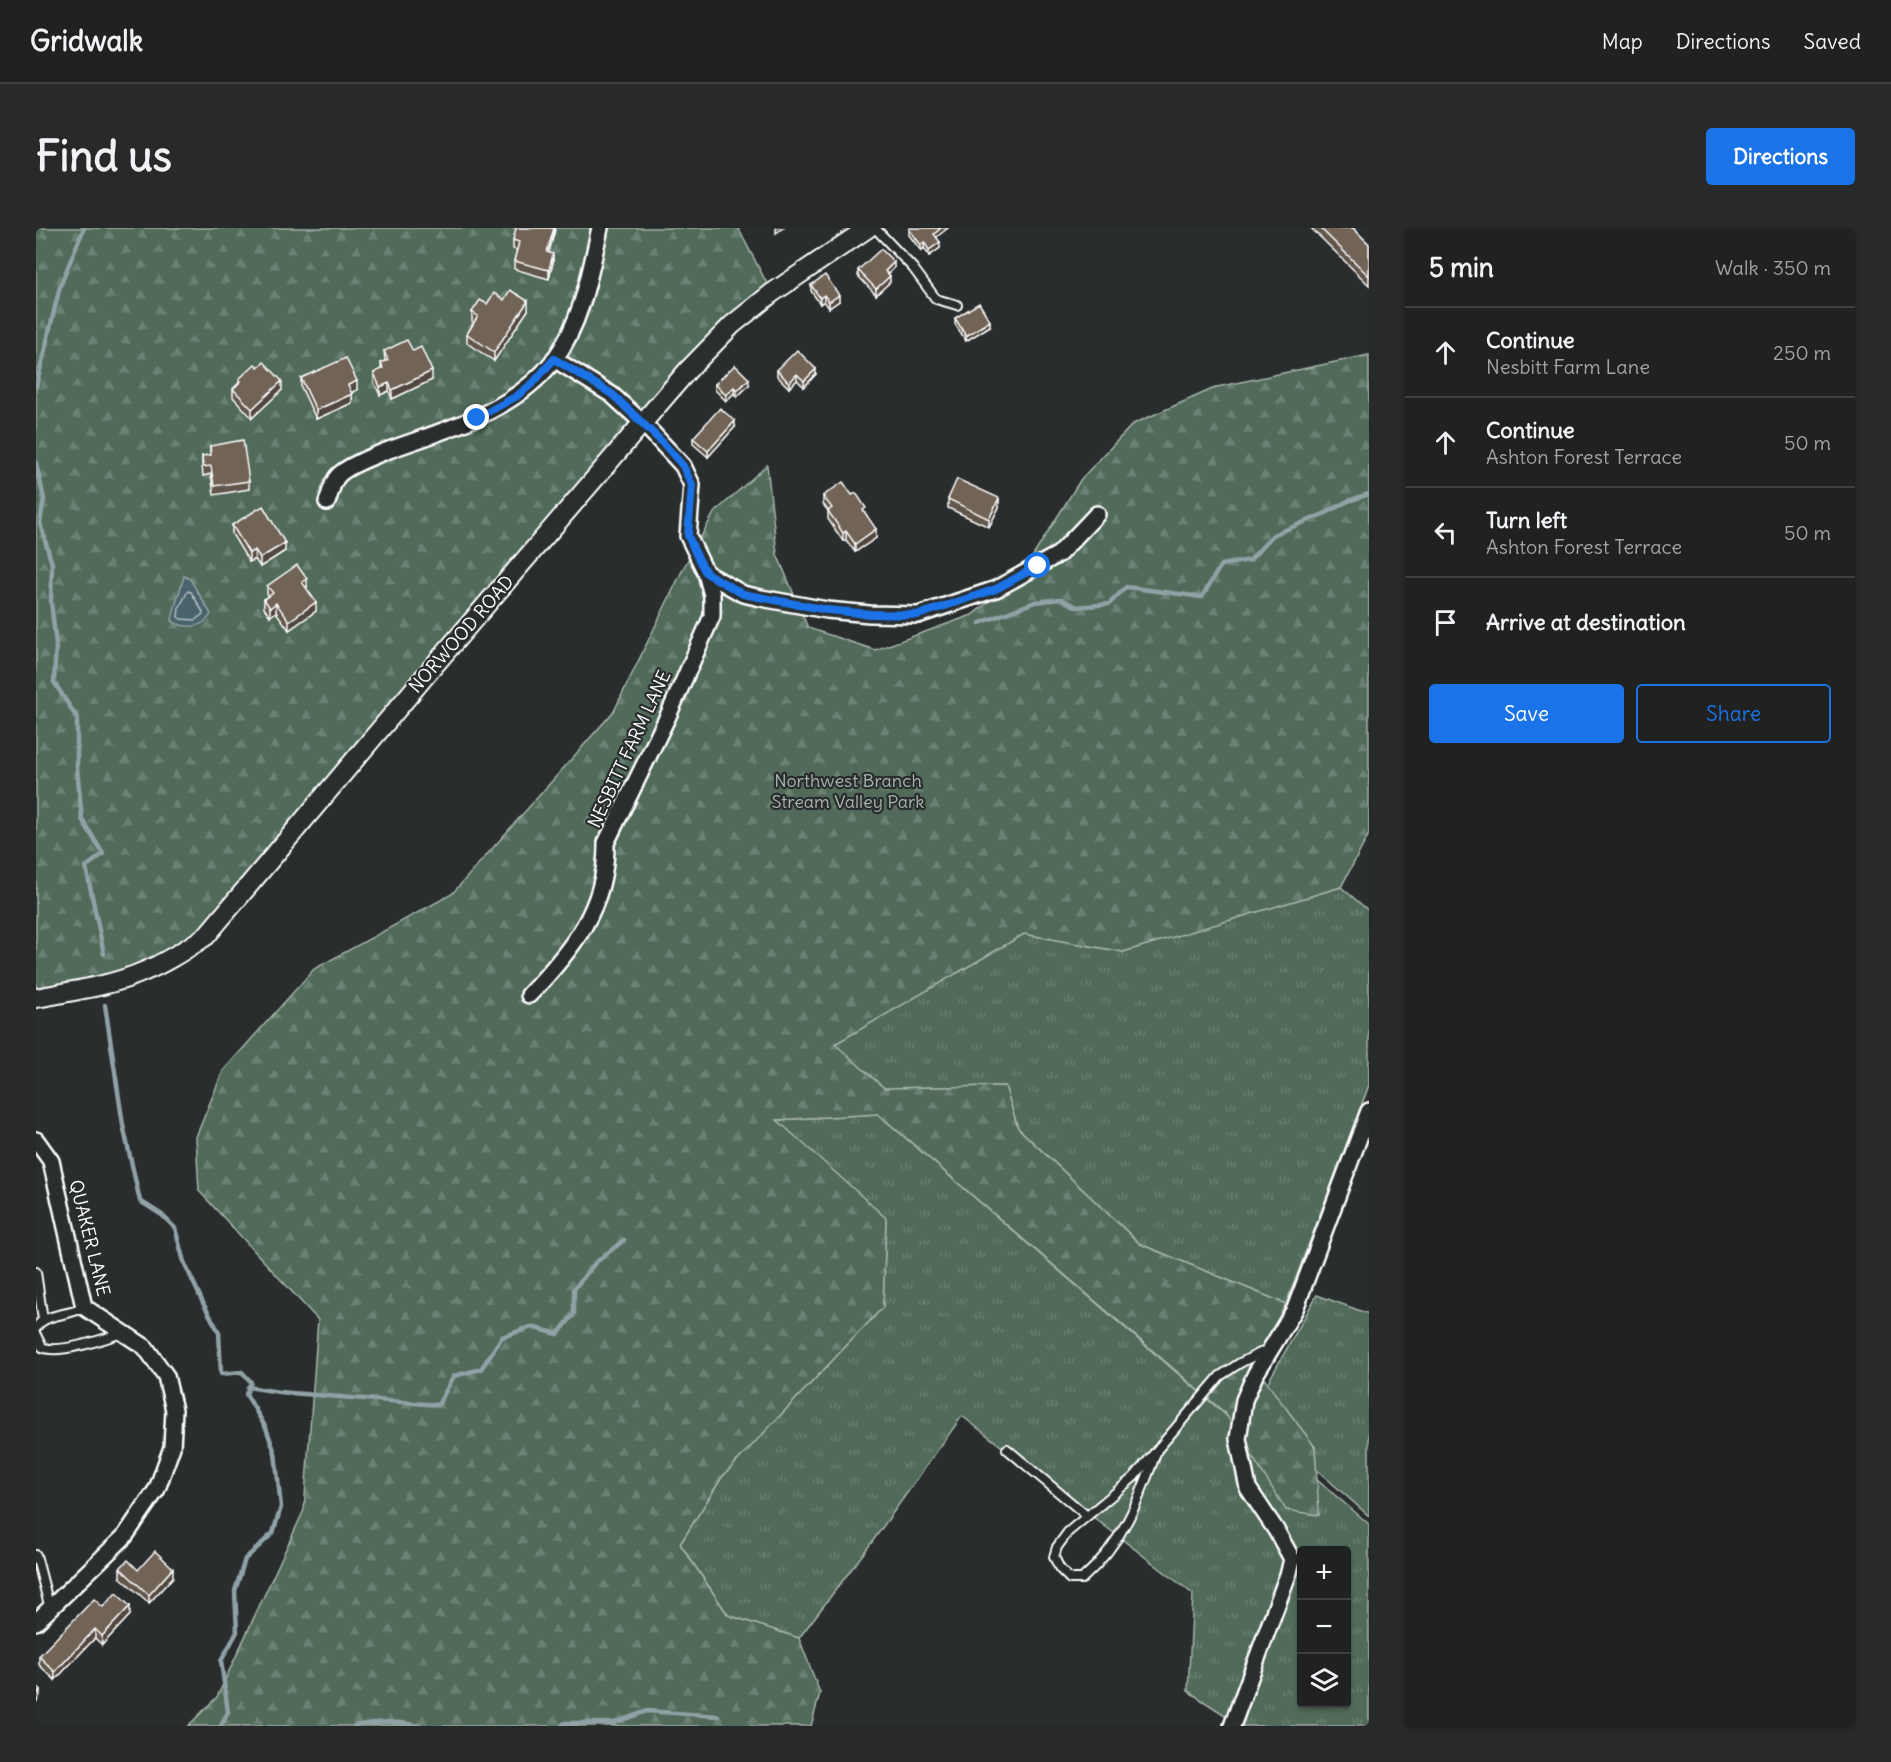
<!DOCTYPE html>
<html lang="en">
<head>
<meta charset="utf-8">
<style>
	:root { --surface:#202222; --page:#282a2a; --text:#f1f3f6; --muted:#a2a4a5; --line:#3d3f40; --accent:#1a73e8 }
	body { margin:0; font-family:Delius,sans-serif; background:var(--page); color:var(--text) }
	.controls { position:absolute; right:18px; bottom:18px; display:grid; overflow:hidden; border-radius:6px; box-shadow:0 2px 4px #0004 }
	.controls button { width:54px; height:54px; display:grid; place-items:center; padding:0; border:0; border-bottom:2px solid var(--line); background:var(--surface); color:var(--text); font:30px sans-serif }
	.stop { position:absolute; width:18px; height:18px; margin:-14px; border:4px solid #1a73e8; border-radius:50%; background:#fff }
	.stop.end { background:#1a73e8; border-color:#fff; box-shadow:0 2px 6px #0008 }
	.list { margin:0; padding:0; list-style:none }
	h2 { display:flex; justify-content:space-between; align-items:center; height:78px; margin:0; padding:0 24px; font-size:26px }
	h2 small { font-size:20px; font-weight:400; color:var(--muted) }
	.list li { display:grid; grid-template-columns:39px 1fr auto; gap:18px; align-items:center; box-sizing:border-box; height:90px; padding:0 24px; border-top:2px solid var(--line) }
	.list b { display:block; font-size:22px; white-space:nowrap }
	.list p { margin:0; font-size:20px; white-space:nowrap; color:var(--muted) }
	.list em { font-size:20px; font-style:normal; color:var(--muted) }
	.actions { display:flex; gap:12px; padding:18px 24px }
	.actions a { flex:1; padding:14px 0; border:2px solid var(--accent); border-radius:6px; text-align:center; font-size:21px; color:var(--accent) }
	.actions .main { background:var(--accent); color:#fff }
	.icon { flex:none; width:33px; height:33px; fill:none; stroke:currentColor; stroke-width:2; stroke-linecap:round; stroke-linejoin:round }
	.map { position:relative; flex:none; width:1333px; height:1498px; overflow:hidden; border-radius:6px }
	header { display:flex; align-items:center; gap:36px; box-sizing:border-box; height:84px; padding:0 30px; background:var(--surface); border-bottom:2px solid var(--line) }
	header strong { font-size:28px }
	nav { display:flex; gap:33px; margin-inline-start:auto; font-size:21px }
	.intro { display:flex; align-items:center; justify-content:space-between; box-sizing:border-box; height:144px; padding:0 36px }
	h1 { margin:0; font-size:42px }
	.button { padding:15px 27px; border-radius:6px; background:var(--accent); color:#fff; font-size:21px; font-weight:700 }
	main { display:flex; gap:36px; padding:0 36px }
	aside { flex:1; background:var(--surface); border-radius:6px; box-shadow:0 2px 4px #0004 }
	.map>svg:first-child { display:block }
	.grass { fill:url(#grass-tufts); stroke:#a8b5ac; stroke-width:1.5; fill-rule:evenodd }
	.forest { fill:url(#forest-firs); stroke:#a8b5ac; stroke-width:1.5 }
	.water { fill:#48646c; stroke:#91a2a7; stroke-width:1.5 }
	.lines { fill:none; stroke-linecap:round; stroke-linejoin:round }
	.shore { stroke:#b6c1c4; stroke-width:1.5 }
	.stream { stroke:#91a2a7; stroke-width:4.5 }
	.service-casing { stroke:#fff; stroke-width:12 }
	.minor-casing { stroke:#fff; stroke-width:20 }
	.tertiary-casing { stroke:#fff; stroke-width:22 }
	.service { stroke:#2a2d2e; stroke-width:8 }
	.minor { stroke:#2a2d2e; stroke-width:15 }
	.tertiary { stroke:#2a2d2e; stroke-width:18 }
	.wall { fill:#61564b; stroke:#fff; stroke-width:1.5 }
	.shaded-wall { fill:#4f463d; stroke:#fff; stroke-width:1.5 }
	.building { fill:#716457; stroke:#fff; stroke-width:1.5 }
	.route { stroke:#1a73e8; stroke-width:8 }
	.labels { text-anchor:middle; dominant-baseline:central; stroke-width:4.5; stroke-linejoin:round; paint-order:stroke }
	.street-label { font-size:18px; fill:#fff; stroke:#2a2d2e }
	.park-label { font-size:18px; fill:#a8b5ac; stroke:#2a2d2e }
</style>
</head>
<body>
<header>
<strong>Gridwalk</strong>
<nav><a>Map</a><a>Directions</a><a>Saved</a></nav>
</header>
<div class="intro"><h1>Find us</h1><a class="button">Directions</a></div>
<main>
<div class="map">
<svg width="1333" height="1498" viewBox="0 0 1333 1498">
	<defs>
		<pattern id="grass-tufts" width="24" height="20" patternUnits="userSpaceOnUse" patternTransform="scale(1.5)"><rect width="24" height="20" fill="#516b5a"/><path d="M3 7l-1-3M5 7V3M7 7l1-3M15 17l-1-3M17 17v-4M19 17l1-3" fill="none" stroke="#6b8173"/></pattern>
		<pattern id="forest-firs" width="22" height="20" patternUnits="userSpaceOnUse" patternTransform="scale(1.5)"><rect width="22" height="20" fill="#516b5a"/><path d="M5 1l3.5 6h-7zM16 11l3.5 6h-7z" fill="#6b8173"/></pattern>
	</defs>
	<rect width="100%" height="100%" fill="#2a2d2e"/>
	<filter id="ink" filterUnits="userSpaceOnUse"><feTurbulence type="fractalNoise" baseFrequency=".0167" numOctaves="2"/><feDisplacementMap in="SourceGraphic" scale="12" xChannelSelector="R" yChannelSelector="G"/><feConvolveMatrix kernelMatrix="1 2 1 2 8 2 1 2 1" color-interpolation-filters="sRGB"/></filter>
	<g filter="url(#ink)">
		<g class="grass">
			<polygon points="1305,659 1333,683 1333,857 1250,1076 1104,1016 982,900 969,858 848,860 798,816 988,706 1087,724"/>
			<path d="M842,886l350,303 4,-9 137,116v202h-144l3,-9 -40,-26 5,-97 -231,-178 -90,126 -73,96 -71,-23 -48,-71 42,-67 161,-170 3,-89 -110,-98zM1266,1322h44v154h-44z"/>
			<polygon points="1281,1067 1333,1086 1333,1288 1280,1241 1279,1219 1231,1156"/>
		</g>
		<g class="forest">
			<polygon points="0,0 702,0 736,65 696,97 144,726 0,770"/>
			<polygon points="1333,127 1333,606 1305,659 1087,724 988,706 799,816 848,860 969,858 982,900 1104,1016 1250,1076 1217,1136 1279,1219 1283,1287 1250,1282 1189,1185 842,886 741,892 850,990 847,1079 686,1249 644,1316 692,1387 763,1410 784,1465 775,1498 152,1498 181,1469 268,1282 282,1092 163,963 160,909 187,843 278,741 416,666 578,483 648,339 678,285 731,237 741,326 772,400 839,422 936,387 985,347 1045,251 1097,196 1181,159"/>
		</g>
		<path class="water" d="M148,348l6,3 21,35c-8,15 -26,15 -39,7 2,-16 8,-29 12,-45z"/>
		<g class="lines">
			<polygon class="shore" points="152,363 155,364 167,384 166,387 159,392 145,391 142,389 143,380"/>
			<g class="stream">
				<polyline points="0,159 24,58 48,0"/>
				<polyline points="0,235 8,271 4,295 16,336 15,374 20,416 18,454 41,490 41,540 46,591 67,626 50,639 68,726"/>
				<polyline points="944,395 999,374 1025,371 1041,379 1073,376 1090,359 1166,369 1185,337 1214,332 1237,307 1290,285 1312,273 1333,266"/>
				<polyline points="69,777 87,897 104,973 126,987 139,1000 148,1034 168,1077 183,1104 185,1146 206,1144 215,1154 210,1166 230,1200 239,1225 245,1279 237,1305 209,1331 199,1363 201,1404 185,1433 192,1484 185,1498"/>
				<polyline points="212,1159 243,1164 402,1177 418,1148 445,1141 466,1109 495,1099 522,1106 538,1086 538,1061 559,1035 588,1012"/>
				<path d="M318,1498c23,-5 44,-5 67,0"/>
				<polyline points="525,1498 529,1495 578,1495 611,1483 682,1488"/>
			</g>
			<g class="service-casing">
				<g id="service">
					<polyline points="839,0 877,40 900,71 921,77"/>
					<polyline points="0,1044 7,1092"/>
					<path d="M0,1100c8,-15 34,-12 48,-21"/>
					<path d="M0,1107l6,12c17,8 62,-8 80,-14"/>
					<polyline points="971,1221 1051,1288"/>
					<path d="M1121,1222c-18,50 -34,93 -75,129h-12l-10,-10 -6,-12 3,-10 11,-15 66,-55 86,-101 20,-13 28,-14"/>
					<polyline points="0,1327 14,1381"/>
				</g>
			</g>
			<g class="minor-casing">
				<g id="minor">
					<path d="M291,274c3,-7 5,-19 10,-25 7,-10 39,-22 52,-27 58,-21 125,-38 165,-90 28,-38 36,-87 46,-132"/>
					<polyline points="670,345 707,366 725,370 791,382 834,386 882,387 960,361 1023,326 1061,286"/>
					<path d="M493,767c42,-44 78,-87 77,-152l62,-127 44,-100v-21l-6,-22 -18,-37 4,-51 -9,-19 -40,-43 -31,-28 -58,-36"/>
					<polyline points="0,912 15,933 48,1079 109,1119 130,1148 138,1182 136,1219 121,1261 89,1308 0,1394"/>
					<polyline points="1196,1498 1253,1344 1256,1331 1240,1302 1212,1260 1202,1211 1208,1172 1219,1147 1259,1081 1333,883"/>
				</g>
			</g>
			<g class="tertiary-casing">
				<path id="tertiary" d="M0,770c36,-7 76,-12 109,-27 22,-9 41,-22 61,-35l225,-267 257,-299 44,-45 40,-32 96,-65"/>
			</g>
			<use href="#service" class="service"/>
			<use href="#minor" class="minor"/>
			<use href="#tertiary" class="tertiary"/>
		</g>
		<g class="wall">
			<polygon points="519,0 513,24 517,34 513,51 478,41 478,33 481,22 477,21 477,12"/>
			<polygon points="1275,0 1317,0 1333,16 1333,57"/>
			<polygon points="873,1 901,9 904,20 893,28 888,20 885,23 873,7"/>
			<polygon points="858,40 852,46 854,54 840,67 822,48 822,42"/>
			<polygon points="775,57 803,73 793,80 788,73 784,76 775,63"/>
			<polygon points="468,72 492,82 458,133 431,115 431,106 438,95 436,93 436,84 451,76"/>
			<polygon points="919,90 954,98 930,113 919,96"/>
			<polygon points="348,123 396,152 356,171 353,163 344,167 338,154 338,145 345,141 345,135 349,133"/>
			<polygon points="222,139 246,162 216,190 197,169 197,161 203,155 203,151"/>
			<polygon points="741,142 780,146 768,159 761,152 753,160 741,148"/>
			<polygon points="265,150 321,162 316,164 316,175 280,191 265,159"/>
			<polygon points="679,156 713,157 701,169 698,165 690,173 679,162"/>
			<polygon points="699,199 672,229 657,216 657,210"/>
			<polygon points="174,218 213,253 213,261 178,267 175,246 167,248 166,237 166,228 174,227"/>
			<polygon points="787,268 830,286 840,310 819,324 810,312 807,313 792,291 792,283 787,276"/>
			<polygon points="912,271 963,279 953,299 912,280"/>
			<polygon points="196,297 249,323 224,339 219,331 213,334 196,306"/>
			<polygon points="231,358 271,359 270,360 280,383 253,402 240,384 234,388 228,380 228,371 233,368 231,366"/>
			<polygon points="84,1340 102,1342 137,1349 113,1375 84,1349"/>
			<polygon points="67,1379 94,1387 66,1417 59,1410 19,1452 3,1437 3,1428"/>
		</g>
		<g class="shaded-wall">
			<polygon points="518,0 519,0 519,2 511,32 511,24"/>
			<polygon points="740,0 747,0 740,5"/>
			<polygon points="905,0 912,0 898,11 898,6"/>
			<polygon points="888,14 888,20 885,23 885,17"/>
			<polygon points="904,14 904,20 893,28 893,22"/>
			<polygon points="517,26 517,34 513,51 513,42"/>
			<polygon points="858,34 858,40 849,49 849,43"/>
			<polygon points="854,48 854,54 840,67 840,61"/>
			<polygon points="788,67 788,73 784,76 784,70"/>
			<polygon points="803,67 803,73 793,80 793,74"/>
			<polygon points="492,73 492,82 458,133 458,124"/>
			<polygon points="954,93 954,98 930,113 930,108"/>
			<polygon points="780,141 780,146 768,159 768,153"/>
			<polygon points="396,143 396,152 356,171 356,162"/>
			<polygon points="761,146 761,152 753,160 753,155"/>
			<polygon points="713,151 713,157 701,169 701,163"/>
			<polygon points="246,153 246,162 216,190 216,181"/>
			<polygon points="321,153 321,162 312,166 312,157"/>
			<polygon points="353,155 353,163 344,167 344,159"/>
			<polygon points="698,159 698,165 690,173 690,167"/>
			<polygon points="316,166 316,175 280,191 280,182"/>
			<polygon points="699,193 699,199 672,229 672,223"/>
			<polygon points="963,270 963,279 953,299 953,291"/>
			<polygon points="840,301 840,310 819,324 819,316"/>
			<polygon points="810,303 810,312 807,313 807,305"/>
			<polygon points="249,315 249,323 224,339 224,330"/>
			<polygon points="219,322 219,331 213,334 213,325"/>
			<polygon points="271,351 271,359 266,363 266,354"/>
			<polygon points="280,374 280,383 253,402 253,393"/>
			<polygon points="240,375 240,384 234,388 234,380"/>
			<polygon points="137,1340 137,1349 113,1375 113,1367"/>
			<polygon points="94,1378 94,1387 66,1417 66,1408"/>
			<polygon points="59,1401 59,1410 19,1452 19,1444"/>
			<polygon points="4,1461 4,1467 0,1475 0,1469"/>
		</g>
		<g class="building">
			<polygon points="480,0 518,0 511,24 517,26 513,42 478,33 483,14 477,12"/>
			<polygon points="874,0 905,0 898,6 904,14 893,22 888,14 885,17 873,1"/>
			<polygon points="1284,0 1317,0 1333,16 1333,48"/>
			<polygon points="845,21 858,34 849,43 854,48 840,61 822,42"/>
			<polygon points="789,47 803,67 793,74 788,67 784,70 775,57"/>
			<polygon points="474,62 492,73 458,124 431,106 442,88 436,84 444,72 451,76 458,65 468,72"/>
			<polygon points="943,75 954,93 930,108 919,90"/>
			<polygon points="371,112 377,123 385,119 396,143 356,162 353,155 344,159 338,145 347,140 345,135 352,132 348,123"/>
			<polygon points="761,122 780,141 768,153 761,146 753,155 741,142"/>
			<polygon points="310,130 321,153 312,157 316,166 280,182 265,150"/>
			<polygon points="228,134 246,153 216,181 197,161 205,153 203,151 219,136 222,139"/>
			<polygon points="699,137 713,151 701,163 698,159 690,167 679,156"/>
			<polygon points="684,180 699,193 672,223 657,210"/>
			<polygon points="207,212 213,253 178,258 175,238 167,239 166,228 175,227 174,218"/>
			<polygon points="921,251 963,270 953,291 912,271"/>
			<polygon points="807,254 816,267 820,265 830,280 827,282 840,301 819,316 810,303 807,305 792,283 796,280 787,268"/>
			<polygon points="227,278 249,315 224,330 219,322 213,325 196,297"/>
			<polygon points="261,337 271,351 266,354 280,374 253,393 240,375 234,380 228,371 237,365 231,358"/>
			<polygon points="119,1323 137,1340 113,1367 84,1340 92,1332 102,1342"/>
			<polygon points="80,1365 94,1378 66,1408 59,1401 19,1444 3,1428 58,1371 67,1379"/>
			<polygon points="0,1458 4,1461 0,1469"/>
		</g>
	</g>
	<g class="lines" filter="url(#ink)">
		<polyline class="route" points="441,190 481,168 498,154 518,131 576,166 628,216 647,238 656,257 652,308 660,326 670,345 707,366 791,382 834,386 882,387 960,361 1002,338"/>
	</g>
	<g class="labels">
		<g class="street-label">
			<text transform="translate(425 406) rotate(-49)">NORWOOD ROAD</text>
			<text transform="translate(593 521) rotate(-65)">NESBITT FARM LANE</text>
			<text transform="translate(54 1010) rotate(76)">QUAKER LANE</text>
		</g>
		<g class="park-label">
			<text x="812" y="552">Northwest Branch<tspan x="812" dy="21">Stream Valley Park</tspan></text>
		</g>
	</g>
</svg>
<div class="controls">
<button>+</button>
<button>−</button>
<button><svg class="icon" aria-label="layers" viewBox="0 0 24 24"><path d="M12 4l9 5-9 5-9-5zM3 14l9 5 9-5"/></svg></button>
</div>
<div class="stop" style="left:1002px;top:338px"></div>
<div class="stop end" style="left:441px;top:190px"></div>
</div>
<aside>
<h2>5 min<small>Walk · 350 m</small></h2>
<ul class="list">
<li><svg class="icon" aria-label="ahead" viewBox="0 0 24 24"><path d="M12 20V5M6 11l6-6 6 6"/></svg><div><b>Continue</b><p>Nesbitt Farm Lane</p></div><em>250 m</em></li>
<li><svg class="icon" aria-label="ahead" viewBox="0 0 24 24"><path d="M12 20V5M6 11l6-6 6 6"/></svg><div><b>Continue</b><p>Ashton Forest Terrace</p></div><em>50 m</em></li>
<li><svg class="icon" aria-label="left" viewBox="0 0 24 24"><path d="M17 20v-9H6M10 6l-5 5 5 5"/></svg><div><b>Turn left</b><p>Ashton Forest Terrace</p></div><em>50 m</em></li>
<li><svg class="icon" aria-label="arrive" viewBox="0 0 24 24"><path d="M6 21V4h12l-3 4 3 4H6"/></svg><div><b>Arrive at destination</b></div></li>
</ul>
<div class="actions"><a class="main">Save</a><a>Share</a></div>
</aside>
</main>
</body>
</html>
